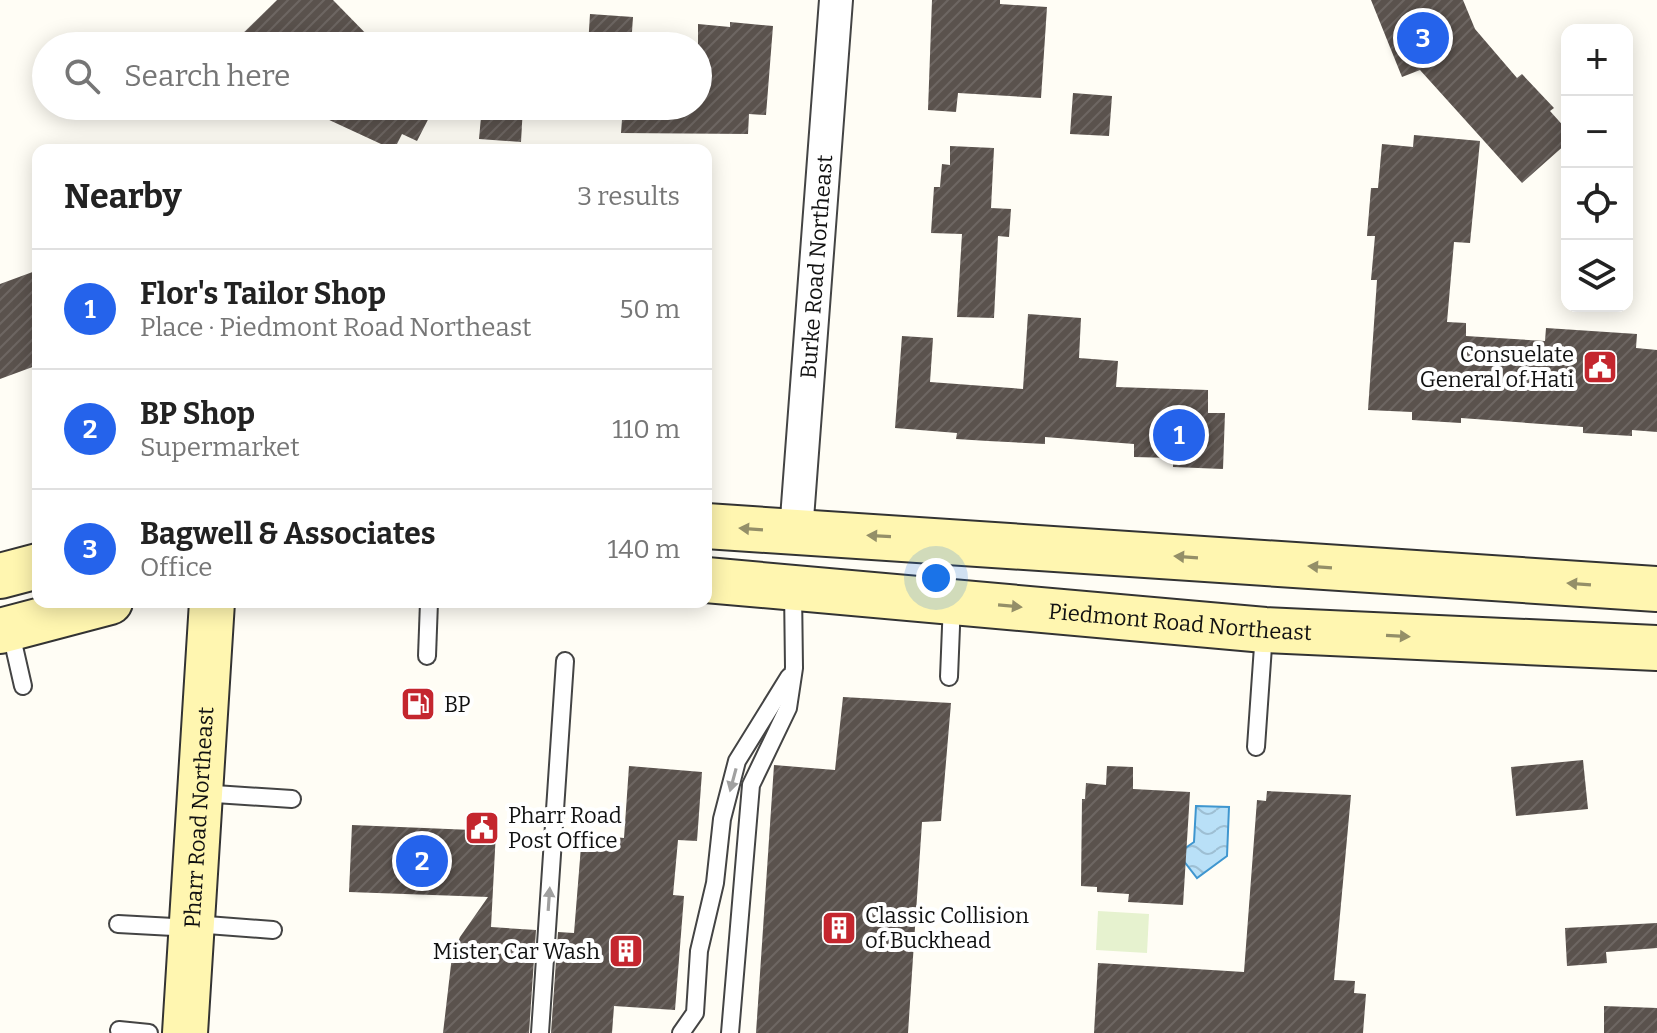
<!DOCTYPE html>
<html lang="en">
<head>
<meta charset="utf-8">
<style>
	:root { --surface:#fff; --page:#f2f2f2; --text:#222; --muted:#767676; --line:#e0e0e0; --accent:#2563eb }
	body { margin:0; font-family:Bitter,serif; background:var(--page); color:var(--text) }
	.controls { position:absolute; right:24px; top:24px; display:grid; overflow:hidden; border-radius:16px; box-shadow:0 4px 20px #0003 }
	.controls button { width:72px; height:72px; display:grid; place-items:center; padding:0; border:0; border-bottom:2px solid var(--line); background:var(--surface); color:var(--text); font:40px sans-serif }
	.you { position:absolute; left:936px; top:578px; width:28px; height:28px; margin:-20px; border:6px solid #fff; border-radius:50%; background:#1a73e8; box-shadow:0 0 0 12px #1a73e833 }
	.badge { display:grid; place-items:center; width:52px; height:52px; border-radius:50%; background:var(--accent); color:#fff; font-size:26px; font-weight:700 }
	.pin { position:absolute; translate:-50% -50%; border:4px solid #fff; box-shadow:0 2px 8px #0006 }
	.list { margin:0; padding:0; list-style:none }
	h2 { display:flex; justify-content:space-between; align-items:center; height:104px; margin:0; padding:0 32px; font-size:34px }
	h2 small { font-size:26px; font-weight:400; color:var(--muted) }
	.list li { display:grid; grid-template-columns:52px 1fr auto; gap:24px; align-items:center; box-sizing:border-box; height:120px; padding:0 32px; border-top:2px solid var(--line) }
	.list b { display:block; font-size:30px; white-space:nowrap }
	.list p { margin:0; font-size:26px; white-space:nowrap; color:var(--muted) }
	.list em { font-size:26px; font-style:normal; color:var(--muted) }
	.icon { flex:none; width:44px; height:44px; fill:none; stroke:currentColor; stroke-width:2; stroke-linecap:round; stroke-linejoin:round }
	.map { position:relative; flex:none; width:1657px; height:1033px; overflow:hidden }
	.search { position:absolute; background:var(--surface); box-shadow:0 4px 20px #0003; left:32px; top:32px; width:680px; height:88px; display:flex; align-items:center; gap:20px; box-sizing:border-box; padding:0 28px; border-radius:44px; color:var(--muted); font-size:30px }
	.panel { position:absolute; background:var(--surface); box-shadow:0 4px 20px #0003; left:32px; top:144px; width:680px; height:464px; border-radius:16px }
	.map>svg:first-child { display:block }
	.pitch { fill:#e6f2cf }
	.water { fill:url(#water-waves); stroke:#3f96cf; stroke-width:2 }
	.building { fill:url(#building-hatch) }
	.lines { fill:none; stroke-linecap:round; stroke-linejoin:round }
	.lane-casing { stroke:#444; stroke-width:20 }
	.street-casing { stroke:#444; stroke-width:36 }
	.secondary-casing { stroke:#333; stroke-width:48 }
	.lane { stroke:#fff; stroke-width:16 }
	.street { stroke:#fff; stroke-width:32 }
	.secondary { stroke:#fff6b0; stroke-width:44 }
	.oneway { fill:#948f68 }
	.oneway2 { fill:#a0a0a0 }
	.labels { text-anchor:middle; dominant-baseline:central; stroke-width:8; stroke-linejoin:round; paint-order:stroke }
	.street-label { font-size:22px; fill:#111; stroke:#fff }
	.poi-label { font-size:22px; fill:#111; stroke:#fff; text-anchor:start }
</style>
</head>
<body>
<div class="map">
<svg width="1657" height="1033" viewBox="0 0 1657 1033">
	<defs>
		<pattern id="water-waves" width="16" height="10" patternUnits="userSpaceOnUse" patternTransform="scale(2)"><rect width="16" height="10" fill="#b9e0f7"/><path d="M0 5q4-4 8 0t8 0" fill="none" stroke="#9ebfd3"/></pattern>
		<pattern id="building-hatch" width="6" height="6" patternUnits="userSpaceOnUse" patternTransform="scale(2)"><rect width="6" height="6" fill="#5a524d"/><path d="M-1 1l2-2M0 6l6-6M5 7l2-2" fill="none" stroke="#6d6662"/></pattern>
	</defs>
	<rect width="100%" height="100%" fill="#fffdf5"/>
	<polygon class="pitch" points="1098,911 1149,914 1147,953 1096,950"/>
	<polygon class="water" points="1196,806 1229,807 1227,856 1197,878 1183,860 1184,849 1194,842"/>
	<g class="building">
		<polygon points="277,0 333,0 378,46 230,46"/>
		<polygon points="932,0 1000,0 1000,4 1047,7 1041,98 958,93 956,112 928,110"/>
		<polygon points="1371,0 1463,0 1475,29 1517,78 1522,74 1554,108 1550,111 1567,130 1567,143 1522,183 1420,70 1402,77"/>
		<polygon points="590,14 633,17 631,46 588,46"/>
		<polygon points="730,22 773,26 766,115 749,114 748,134 621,133 623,106 698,106 698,24 730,27"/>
		<polygon points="1073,93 1112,96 1109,136 1070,134"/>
		<polygon points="299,106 435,106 417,141 402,134 394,150"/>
		<polygon points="482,106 523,106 521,142 479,139"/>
		<polygon points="1414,135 1480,141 1470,243 1454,242 1447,322 1466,323 1466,336 1545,341 1546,328 1637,334 1636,348 1657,350 1657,432 1632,430 1632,436 1583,433 1583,427 1461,418 1461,423 1412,420 1412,412 1368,410 1377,280 1371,280 1375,236 1367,236 1371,188 1378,188 1382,144 1413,147"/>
		<polygon points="950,146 994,148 991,208 1011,209 1009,237 998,236 994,318 957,317 962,234 931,233 934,187 940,187 942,164 950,165"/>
		<polygon points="38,270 38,365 0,379 0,284"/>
		<polygon points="1028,314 1081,318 1079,358 1118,361 1116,387 1208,390 1208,413 1225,413 1223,469 1173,467 1173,458 1134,457 1134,444 1045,437 1045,444 988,441 956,439 957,433 895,428 902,336 933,338 930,382 1023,389"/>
		<polygon points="843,697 951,703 941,821 922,822 908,1033 756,1033 774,765 835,770"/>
		<polygon points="1583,760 1588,809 1516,816 1511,767"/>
		<polygon points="629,766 702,772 697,841 678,840 673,895 684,896 675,1010 614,1006 612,1033 551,1033 558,932 574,933 582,834 624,838"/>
		<polygon points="1107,766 1133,767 1133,789 1190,792 1183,905 1128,902 1129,894 1097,892 1097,887 1081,886 1082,799 1085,799 1086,783 1106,785"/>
		<polygon points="1267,791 1351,795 1334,980 1355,981 1354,993 1366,994 1363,1033 1094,1033 1098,963 1244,972 1257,800 1266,801"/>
		<polygon points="352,825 496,831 491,927 536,930 529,1033 443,1033 452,956 460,937 488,897 349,892"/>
		<polygon points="1657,923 1657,948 1606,952 1607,963 1567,966 1565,928"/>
		<polygon points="1604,1006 1657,1008 1657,1033 1604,1033"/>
	</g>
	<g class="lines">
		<g class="lane-casing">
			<g id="lane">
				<polyline points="10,629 23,686"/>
				<polyline points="427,656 429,602"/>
				<polyline points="949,677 952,602"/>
				<polyline points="1256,747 1264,632"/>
				<polyline points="200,793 292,799"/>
				<polyline points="118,924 192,928"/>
				<polyline points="194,924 273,930"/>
				<polyline points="119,1030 149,1033"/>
				<polyline points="540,1033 565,661"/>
				<polyline points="681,1033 695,1013 699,951 715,883 722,819 737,761 789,677"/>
				<polyline points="730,1033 751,785 788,708 794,668 793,589"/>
			</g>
		</g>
		<g class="street-casing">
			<g id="street">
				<path id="s1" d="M796,532l40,-532"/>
			</g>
		</g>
		<g class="secondary-casing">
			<g id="secondary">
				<polyline points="706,526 1657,589"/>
				<polyline points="0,576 38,566"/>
				<path id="s2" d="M706,580l559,50 392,18"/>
				<polyline points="0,631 110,602"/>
				<path id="s3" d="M185,1033l27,-431"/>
			</g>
		</g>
		<use href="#lane" class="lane"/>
		<use href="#street" class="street"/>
		<use href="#secondary" class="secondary"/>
	</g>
	<defs><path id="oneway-solid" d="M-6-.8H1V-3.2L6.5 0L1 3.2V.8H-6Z" transform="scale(2)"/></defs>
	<g class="oneway">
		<use href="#oneway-solid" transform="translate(751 529) rotate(-176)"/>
		<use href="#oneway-solid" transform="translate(879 536) rotate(-177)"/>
		<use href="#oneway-solid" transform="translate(1186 557) rotate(-176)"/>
		<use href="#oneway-solid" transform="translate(1320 567) rotate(-176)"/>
		<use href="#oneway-solid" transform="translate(1579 584) rotate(-176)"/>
		<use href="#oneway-solid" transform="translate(1010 606) rotate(5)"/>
		<use href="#oneway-solid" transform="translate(1398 636) rotate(3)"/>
	</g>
	<g class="oneway2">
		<use href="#oneway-solid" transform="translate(733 780) rotate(105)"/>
		<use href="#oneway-solid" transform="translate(549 899) rotate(-86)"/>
	</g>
	<defs>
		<g id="civic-square" transform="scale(1.8)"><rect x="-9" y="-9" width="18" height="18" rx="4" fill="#c4262e" stroke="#fff"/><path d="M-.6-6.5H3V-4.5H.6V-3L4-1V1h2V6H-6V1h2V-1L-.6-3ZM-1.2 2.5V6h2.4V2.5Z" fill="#fff"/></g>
		<g id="fuel-square" transform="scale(1.8)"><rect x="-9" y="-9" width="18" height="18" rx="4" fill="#c4262e" stroke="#fff"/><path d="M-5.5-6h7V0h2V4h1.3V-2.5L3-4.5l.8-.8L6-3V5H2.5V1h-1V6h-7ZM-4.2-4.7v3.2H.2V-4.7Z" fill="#fff"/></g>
		<g id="building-square" transform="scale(1.8)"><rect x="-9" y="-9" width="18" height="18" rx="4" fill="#c4262e" stroke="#fff"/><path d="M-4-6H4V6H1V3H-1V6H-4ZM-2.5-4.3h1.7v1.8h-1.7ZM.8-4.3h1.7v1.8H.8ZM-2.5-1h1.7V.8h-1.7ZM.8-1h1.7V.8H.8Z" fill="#fff"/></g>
	</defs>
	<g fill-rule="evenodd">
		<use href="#civic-square" x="1600" y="367"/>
		<use href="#fuel-square" x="418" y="704"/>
		<use href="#civic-square" x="482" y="828"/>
		<use href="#building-square" x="839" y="928"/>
		<use href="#building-square" x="626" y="951"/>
	</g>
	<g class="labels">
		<g class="street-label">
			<text stroke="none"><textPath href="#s1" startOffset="266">Burke Road Northeast</textPath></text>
			<text stroke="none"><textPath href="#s2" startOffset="476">Piedmont Road Northeast</textPath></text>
			<text stroke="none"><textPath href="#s3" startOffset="216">Pharr Road Northeast</textPath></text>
		</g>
		<g class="poi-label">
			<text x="1574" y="354" text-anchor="end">Consuelate<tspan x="1574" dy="25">General of Hati</tspan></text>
			<text x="444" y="704">BP</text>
			<text x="508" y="815">Pharr Road<tspan x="508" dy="25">Post Office</tspan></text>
			<text x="865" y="915">Classic Collision<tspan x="865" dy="25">of Buckhead</tspan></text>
			<text x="600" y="951" text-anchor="end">Mister Car Wash</text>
		</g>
	</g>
</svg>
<div class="controls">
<button>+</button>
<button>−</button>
<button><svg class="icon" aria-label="locate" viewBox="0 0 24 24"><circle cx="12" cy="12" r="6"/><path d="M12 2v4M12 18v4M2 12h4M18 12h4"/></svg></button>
<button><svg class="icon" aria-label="layers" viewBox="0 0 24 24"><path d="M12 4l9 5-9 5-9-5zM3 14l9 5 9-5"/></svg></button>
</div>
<div class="you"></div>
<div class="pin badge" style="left:1179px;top:435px">1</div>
<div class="pin badge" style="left:422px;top:861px">2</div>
<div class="pin badge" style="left:1423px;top:38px">3</div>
<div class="search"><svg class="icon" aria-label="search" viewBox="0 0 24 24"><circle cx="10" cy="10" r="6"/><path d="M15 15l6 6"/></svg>Search here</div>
<section class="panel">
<h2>Nearby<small>3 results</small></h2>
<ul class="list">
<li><span class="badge">1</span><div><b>Flor's Tailor Shop</b><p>Place · Piedmont Road Northeast</p></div><em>50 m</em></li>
<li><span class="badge">2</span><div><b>BP Shop</b><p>Supermarket</p></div><em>110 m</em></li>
<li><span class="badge">3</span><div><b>Bagwell &amp; Associates</b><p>Office</p></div><em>140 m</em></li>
</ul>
</section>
</div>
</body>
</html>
